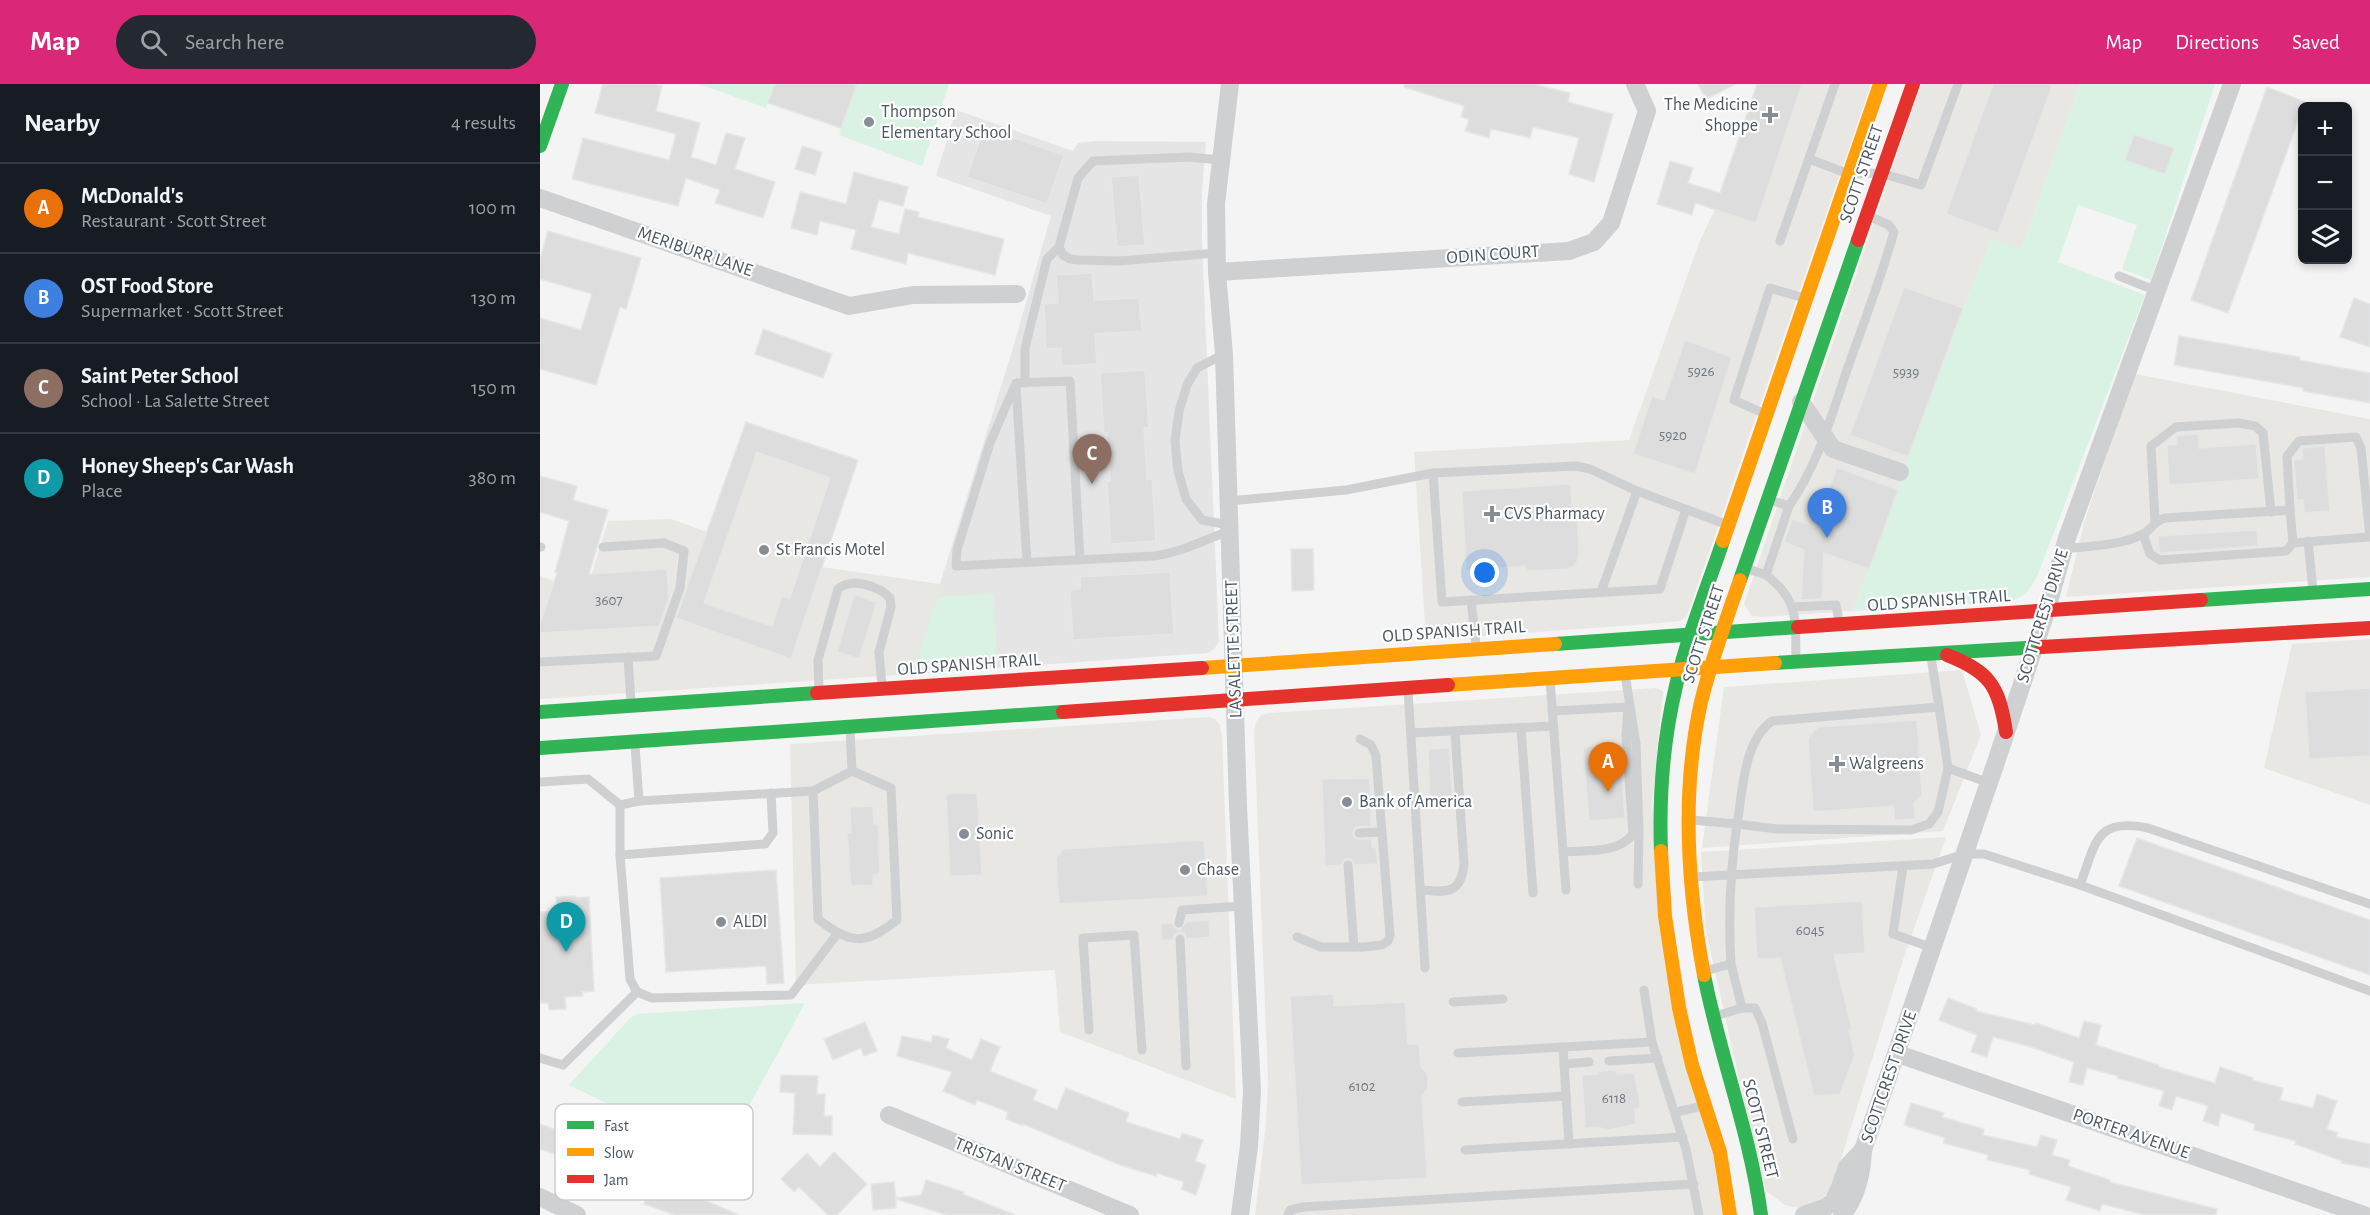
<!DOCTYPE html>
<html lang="en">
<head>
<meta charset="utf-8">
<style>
	:root { --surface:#171b24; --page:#242831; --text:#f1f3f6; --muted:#9ea1a6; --line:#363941; --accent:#db2777 }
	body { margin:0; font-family:"Alegreya Sans",sans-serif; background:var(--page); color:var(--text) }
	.controls { position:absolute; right:18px; top:18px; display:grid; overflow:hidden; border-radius:9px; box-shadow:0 3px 9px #0003 }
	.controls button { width:54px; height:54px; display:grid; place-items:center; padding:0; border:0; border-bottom:2px solid var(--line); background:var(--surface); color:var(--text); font:30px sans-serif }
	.you { position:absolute; left:945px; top:489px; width:21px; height:21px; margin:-15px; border:4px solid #fff; border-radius:50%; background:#1a73e8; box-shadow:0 0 0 9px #1a73e833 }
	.badge { display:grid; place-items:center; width:39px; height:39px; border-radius:50%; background:var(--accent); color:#fff; font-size:20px; font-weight:700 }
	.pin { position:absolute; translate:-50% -50px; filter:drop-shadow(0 2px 3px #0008) }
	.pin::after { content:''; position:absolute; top:32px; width:21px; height:18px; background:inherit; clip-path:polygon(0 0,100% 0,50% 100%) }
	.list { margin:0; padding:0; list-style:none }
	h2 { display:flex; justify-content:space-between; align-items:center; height:78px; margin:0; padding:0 24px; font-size:26px }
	h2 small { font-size:20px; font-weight:400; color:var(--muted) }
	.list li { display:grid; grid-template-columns:39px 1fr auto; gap:18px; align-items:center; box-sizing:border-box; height:90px; padding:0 24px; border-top:2px solid var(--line) }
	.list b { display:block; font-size:22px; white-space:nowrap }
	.list p { margin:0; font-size:20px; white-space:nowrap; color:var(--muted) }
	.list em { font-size:20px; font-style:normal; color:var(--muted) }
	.icon { flex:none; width:33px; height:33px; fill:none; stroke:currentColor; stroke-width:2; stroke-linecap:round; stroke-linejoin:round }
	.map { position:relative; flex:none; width:1830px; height:1131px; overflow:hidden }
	header { display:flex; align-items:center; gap:36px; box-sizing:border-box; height:84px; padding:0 30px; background:var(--accent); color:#fff }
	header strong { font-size:28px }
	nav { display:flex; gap:33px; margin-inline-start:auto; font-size:21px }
	.search { width:420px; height:54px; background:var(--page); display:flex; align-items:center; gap:15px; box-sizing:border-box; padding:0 21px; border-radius:33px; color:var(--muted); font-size:22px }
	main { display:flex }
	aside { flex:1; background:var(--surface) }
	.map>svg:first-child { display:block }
	.commercial { fill:#e8e7e3 }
	.education { fill:#e6e5e6 }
	.green { fill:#d9f2e3 }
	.building { fill:#ddddde; stroke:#e5e6e7; stroke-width:1.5; fill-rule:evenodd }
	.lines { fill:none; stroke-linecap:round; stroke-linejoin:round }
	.lane { stroke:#ced0d2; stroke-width:9 }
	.street { stroke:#ced0d2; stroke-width:18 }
	.fast { stroke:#30b455; stroke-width:14 }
	.slow { stroke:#ff9f0a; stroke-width:14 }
	.jam { stroke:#e5322d; stroke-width:14 }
	.poi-dot { fill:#868d94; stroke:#fff; stroke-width:2 }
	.labels { text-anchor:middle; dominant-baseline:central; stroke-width:4.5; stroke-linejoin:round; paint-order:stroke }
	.number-label { font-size:15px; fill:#707881 }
	.poi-label { font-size:18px; fill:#4a5661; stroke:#fff; text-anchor:start }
	.street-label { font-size:18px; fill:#4a5661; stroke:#fff }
	.key { fill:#fff; stroke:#c9ccd0; stroke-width:1.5 }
	.key-label { font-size:16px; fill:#4a5661 }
</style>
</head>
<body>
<header>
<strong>Map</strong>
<div class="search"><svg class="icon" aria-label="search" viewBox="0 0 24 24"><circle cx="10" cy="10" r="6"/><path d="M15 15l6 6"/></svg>Search here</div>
<nav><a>Map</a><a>Directions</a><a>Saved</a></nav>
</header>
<main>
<aside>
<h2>Nearby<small>4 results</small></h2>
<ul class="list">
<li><span class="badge" style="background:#e8710a">A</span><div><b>McDonald's</b><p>Restaurant · Scott Street</p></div><em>100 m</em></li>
<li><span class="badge" style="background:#3f7fe0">B</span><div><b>OST Food Store</b><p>Supermarket · Scott Street</p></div><em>130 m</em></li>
<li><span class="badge" style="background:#8d6e63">C</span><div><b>Saint Peter School</b><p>School · La Salette Street</p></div><em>150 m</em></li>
<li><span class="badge" style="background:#0f9aa8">D</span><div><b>Honey Sheep's Car Wash</b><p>Place</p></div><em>380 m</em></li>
</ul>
</aside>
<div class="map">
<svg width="1830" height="1131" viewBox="0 0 1830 1131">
	<rect width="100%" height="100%" fill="#f4f4f4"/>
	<g class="commercial">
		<polygon points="1217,0 1331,0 1147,532 1140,537 1121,539 886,556 874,368 1089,356 1159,159 1175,125"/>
		<polygon points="1381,0 1540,0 1481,165 1452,155 1450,158 1423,224 1313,527 1222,533 1212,532 1204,520"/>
		<polygon points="1595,290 1830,335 1830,493 1526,513 1545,435"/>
		<polygon points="206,338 318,376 282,483 400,500 372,590 0,615 0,492 46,508 68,437 131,435 167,448"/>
		<polygon points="1830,555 1830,721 1724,684 1752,560"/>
		<polygon points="1422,586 1441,651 1403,747 1162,764 1184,603"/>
		<polygon points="1116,604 1123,607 1112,722 1184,1131 715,1131 726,1040 728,996 714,647 716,638 721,631 729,629"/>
		<polygon points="668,633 675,635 680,641 682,653 696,1015 520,948 515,886 256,901 250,660"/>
		<polygon points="1406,753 1363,876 1297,1088 1288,1109 1273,1120 1259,1124 1245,1121 1226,1107 1200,999 1166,847 1161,768"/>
	</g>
	<polygon class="education" points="416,26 533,67 538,59 554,57 666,58 662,108 662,158 679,557 675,564 668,569 372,590 472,267 511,132 396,92"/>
	<g class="green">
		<polygon points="159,0 235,0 226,24"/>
		<polygon points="317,0 409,0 382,82 299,51"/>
		<path d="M1540,0h135l-64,196 -29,-11 15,-44 -59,-20 -20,57 87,33 -107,279c-8,15 -12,23 -28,27l-157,10 110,-303 27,-66 2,-3 29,9z"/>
		<polygon points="453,510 457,573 376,579 397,513"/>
		<polygon points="265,919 180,1075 29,1001 90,934 97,930"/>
	</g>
	<g class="building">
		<polygon points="63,0 115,0 122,2 116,27 160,39 151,73 176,81 186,49 205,54 195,85 235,98 223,134 175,119 180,106 146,94 138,122 32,95 43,54 129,76 136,50 55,29"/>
		<polygon points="235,0 317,0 301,44 228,19"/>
		<polygon points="865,0 993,0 1030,9 1028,18 1073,30 1054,98 1029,90 1039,54 993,43 990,54 951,45 949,54 925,47 929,35 921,33 924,22 864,3"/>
		<polygon points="1158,0 1196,0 1166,15"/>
		<polygon points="1217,0 1262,0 1216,139 1155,119 1152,131 1117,120 1130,77 1153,84 1148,99 1180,109"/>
		<polygon points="1453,0 1513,0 1458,149 1406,130"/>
		<polygon points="1727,3 1765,18 1688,229 1651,216"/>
		<polygon points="444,44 524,71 507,120 427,93"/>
		<polygon points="1594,51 1634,64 1625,90 1585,76"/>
		<polygon points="262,62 282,68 275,91 255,85"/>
		<polygon points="314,88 368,103 363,122 339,116 331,143 359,150 365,125 379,128 378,133 464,155 455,191 368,169 366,180 311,165 316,146 280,137 277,151 251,144 260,108 306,120"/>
		<polygon points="599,91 605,161 577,163 571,93"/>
		<polygon points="8,147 101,174 86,225 80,223 56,301 0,285 0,234 41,246 52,210 0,195 0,175"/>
		<polygon points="552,189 554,216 599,214 602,247 555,250 557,280 522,282 521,264 506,265 504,220 518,219 516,191"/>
		<polygon points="1364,203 1423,224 1368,373 1310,351"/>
		<polygon points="1814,214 1830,220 1830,263 1800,253"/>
		<polygon points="223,245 292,270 283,294 215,270"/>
		<polygon points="1639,252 1760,273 1759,276 1830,289 1830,319 1763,307 1763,304 1634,281"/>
		<polygon points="1145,256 1192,273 1155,390 1093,370 1112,312 1124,316"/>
		<polygon points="605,286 609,344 604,344 607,395 612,395 616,457 571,460 567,397 570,397 567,349 564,349 560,289"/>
		<path d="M206,338l112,38 -67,199 -115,-41zM217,368l73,26 -40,120 -8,-2 -10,30 -68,-23z"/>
		<polygon points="1658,350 1659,364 1716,360 1719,395 1629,401 1627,361 1637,360 1636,352"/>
		<polygon points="1785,362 1790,427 1764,429 1763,416 1757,416 1754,376 1763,375 1762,364"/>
		<polygon points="1297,383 1358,406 1329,485 1284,469 1282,515 1261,516 1264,466 1244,458 1252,435 1276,443"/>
		<polygon points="0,392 37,402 33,416 68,426 49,490 127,485 129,514 119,542 0,549 0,540 17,489 15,488 29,437 0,428"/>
		<polygon points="1031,400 1032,428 1037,428 1039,468 1038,476 1034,482 1028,485 987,487 986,482 926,487 922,407"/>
		<polygon points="1717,446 1718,462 1622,469 1619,467 1618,452"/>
		<polygon points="751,465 773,465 774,506 752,507"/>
		<polygon points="630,488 634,550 533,556 530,506 540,505 540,493"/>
		<polygon points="314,511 337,518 319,575 297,568"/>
		<polygon points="1830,604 1830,672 1769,675 1765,608"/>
		<polygon points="1377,636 1382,711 1374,719 1375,735 1354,736 1354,722 1273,728 1268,654 1278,643"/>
		<polygon points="1080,660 1085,734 1049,737 1043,663"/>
		<polygon points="909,664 913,720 890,720 888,665"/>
		<polygon points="830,694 831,742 816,743 812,750 816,755 832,755 832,763 836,763 838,780 815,781 813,777 808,774 804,776 801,781 785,782 782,695"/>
		<polygon points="437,709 442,791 410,792 406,710"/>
		<polygon points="333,722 334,740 338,740 340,790 333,791 333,801 311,802 307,749 311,749 310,723"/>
		<polygon points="1597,754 1830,836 1830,891 1579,802"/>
		<polygon points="664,756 668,812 519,820 516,774 524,765"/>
		<polygon points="236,786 244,899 227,900 226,882 126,888 120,794"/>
		<polygon points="36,812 36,814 49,813 54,907 42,908 43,912 25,913 26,925 9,926 8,919 0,919 0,828 17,827 16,813"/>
		<polygon points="1322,817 1325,869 1294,871 1312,946 1309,947 1315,971 1300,1010 1274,1012 1240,874 1217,875 1214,823"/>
		<polygon points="669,836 670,853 647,855 644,849 639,848 634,851 633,856 622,856 621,840 632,839 635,844 640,846 646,838"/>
		<polygon points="794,910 794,922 865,918 868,960 879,960 881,983 887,989 888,997 887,1006 882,1011 887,1094 761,1101 750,912"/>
		<polygon points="1408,914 1437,925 1436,927 1495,941 1496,939 1539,954 1544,937 1561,941 1556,961 1619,981 1619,983 1675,999 1680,983 1713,994 1712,996 1743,1004 1740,1016 1773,1024 1777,1010 1797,1017 1787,1045 1798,1049 1796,1053 1830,1060 1830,1084 1801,1079 1802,1077 1755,1060 1756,1057 1714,1046 1715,1040 1681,1029 1678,1042 1663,1037 1668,1022 1636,1012 1632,1026 1619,1022 1624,1007 1577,994 1578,992 1547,984 1543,1001 1529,998 1534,978 1488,962 1453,953 1447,973 1431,968 1437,951 1399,936"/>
		<polygon points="325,938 337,967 324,972 321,964 293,976 284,955"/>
		<polygon points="393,951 409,955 406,964 432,976 441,955 460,963 450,987 497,1006 493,1016 517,1026 526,1004 589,1029 586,1038 640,1055 642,1049 663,1056 655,1077 666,1081 656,1111 641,1105 644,1098 617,1089 616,1092 580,1081 483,1040 483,1042 466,1035 468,1028 437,1016 435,1021 403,1007 412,988 357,972 362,952 391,958"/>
		<polygon points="1070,986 1077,987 1077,990 1094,989 1100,1017 1099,1025 1095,1025 1096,1040 1069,1046 1056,1043 1045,1044 1042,991 1058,990 1058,988"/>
		<polygon points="241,991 278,992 277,1010 285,1010 284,1032 292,1032 292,1051 253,1050 255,1009 240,1008"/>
		<polygon points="1371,1019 1404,1029 1402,1033 1444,1045 1443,1051 1497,1063 1501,1051 1517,1056 1512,1071 1530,1076 1528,1082 1570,1096 1570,1098 1677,1125 1676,1131 1605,1131 1562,1120 1560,1127 1526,1116 1531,1103 1489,1090 1490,1086 1447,1076 1448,1071 1403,1059 1405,1054 1364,1041"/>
		<polygon points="80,1032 98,1040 81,1082 114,1092 118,1084 140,1092 150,1066 165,1072 151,1110 199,1131 135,1131 104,1120 108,1109 62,1094 18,1077 20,1072 0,1065 0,1040 28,1050 29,1046 69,1061"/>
		<polygon points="294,1068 327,1100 297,1131 288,1131 259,1103 254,1108 241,1095 267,1069 280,1083"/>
		<polygon points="386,1096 424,1108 423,1110 475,1131 407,1131 356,1115 356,1124 333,1126 331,1100 354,1098 356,1114 381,1111"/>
	</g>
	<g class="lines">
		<g class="lane">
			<polyline points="1269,75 1309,90 1341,89 1381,101 1418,0"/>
			<polyline points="1240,157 1295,0"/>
			<polyline points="677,169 579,177 539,176 530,175 523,171 519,163 538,94 553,77 649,73 680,76"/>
			<polyline points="1579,192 1617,207"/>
			<polyline points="684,270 657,284 647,301 639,327 635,357 638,387 646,415 662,436 689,441"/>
			<polyline points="485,299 485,264 507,175 519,163"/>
			<polyline points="476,301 487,478"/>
			<polyline points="1225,330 1194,316 1230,204 1264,214"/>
			<polyline points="893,389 902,518 1120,505 1146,425"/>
			<path d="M1230,416l19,6c29,-41 43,-92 59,-139 16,-45 33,-89 46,-135l-5,-7 -21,-9"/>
			<polyline points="689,417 806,406 893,389 1036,382 1050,385 1097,407 1188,441"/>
			<polyline points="1750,426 1753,459 1829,453"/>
			<polyline points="1615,437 1611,362 1636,343 1699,339 1715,342 1723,349 1731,428"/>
			<polyline points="1603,450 1610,470 1620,476 1746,467 1753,459"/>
			<polyline points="1768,457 1773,506"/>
			<polyline points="0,463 1,463"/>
			<path d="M1523,465c25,-3 58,-3 80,-15 10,-5 9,-12 22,-16l125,-8 -3,-54 12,-15 57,-4 5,11 9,89"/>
			<path d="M540,476l-10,-179 -54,2 -26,60 -33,107 -1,16 198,-10c30,-4 48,-16 76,-25"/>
			<polyline points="1205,484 1226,491 1249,422"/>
			<path d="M1226,491c34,26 29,45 30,85"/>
			<polyline points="1061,508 1097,407"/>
			<polyline points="931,516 936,561"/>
			<polyline points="1252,523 1296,521 1299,537"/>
			<polyline points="88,573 91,619"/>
			<polyline points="0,578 116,572 140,504 144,467 124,459 63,463"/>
			<polyline points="1085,590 1096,660 1099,747 1098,800"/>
			<polyline points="1010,596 1026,806"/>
			<polyline points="868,605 885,884"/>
			<path d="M279,606l-1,-30 20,-71c14,-12 41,-3 52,9l1,9 -12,45 3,34"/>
			<path d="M1012,627l76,-4 -2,29 7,98c-15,20 -46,16 -70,18"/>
			<polyline points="981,644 993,809"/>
			<path d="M310,646l2,41 39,17 6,132c-33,26 -47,24 -79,-1l-5,-128 39,-20"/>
			<polyline points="871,649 1013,642"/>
			<polyline points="95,661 99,717"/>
			<polyline points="1408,684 1449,699"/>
			<polyline points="0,698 48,695 80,721"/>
			<polyline points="273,707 99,717 80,721 80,771 90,895 97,908 112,914 251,911 297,850"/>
			<path d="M1152,736l45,4c6,-33 6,-82 35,-103l167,-14 -8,-50"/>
			<polyline points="819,749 840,748"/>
			<polyline points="80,771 225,760 233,749 231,709"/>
			<polyline points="808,781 814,863"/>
			<polyline points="1363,782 1353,850 1393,864"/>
			<polyline points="1153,793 1393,780 1424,770 1444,770 1540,801 1830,907"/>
			<path d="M1540,801c16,-42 15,-68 68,-57l222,76"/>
			<path d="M881,806c25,2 40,5 43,-26l-9,-132"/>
			<polyline points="639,839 642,826 703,822"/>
			<polyline points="757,853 781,863 823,863 842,861 848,857 850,851 836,672 831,661 820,655"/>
			<polyline points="640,855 646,982"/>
			<path d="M1191,880c-3,-47 -1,-92 6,-140l40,5 134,1 18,-6 9,-12 10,-44 -9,-61"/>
			<polyline points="1165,887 1191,880 1202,924"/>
			<polyline points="1104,906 1112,958 1146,1065 1159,1131"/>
			<polyline points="913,918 963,915"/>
			<polyline points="1175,932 1202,924 1215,924 1222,939 1253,1055"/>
			<polyline points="549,946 543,854 594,851 602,966"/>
			<polyline points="1023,963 1029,1060"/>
			<polyline points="918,969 1112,958"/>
			<polyline points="0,974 23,981 97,908"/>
			<polyline points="1069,977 1118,974"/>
			<polyline points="1024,980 1049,978"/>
			<polyline points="922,1018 1026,1012"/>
			<polyline points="1136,1028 1163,1022"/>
			<polyline points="925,1066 1143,1053"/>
			<polyline points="748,1131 750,1126 763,1123 1154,1100"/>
		</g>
		<g class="street">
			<polyline points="690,0 676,120 677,188 684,270 698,722 712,1007 709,1062 700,1131"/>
			<polyline points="0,114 309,222 373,211 477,210"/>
			<polyline points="677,188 1029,167 1054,158 1071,139 1107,27 1095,0"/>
			<polyline points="1261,318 1293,365 1360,388"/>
			<polyline points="1358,970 1824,1131"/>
			<polyline points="349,1031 590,1131"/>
			<polyline points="0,1113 37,1131"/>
			<polyline points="1264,1131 1284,1124 1293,1118 1300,1103 1307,1083 1323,1066"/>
			<path d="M1302,1131c15,-18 20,-41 21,-65l131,-382 52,-156 21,-74 165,-454"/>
		</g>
		<g class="fast">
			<polyline points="0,62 22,0"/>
			<polyline points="1200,496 1318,156"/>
			<polyline points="1661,516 1830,505"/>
			<polyline points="1015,560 1258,543"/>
			<polyline points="1235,579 1502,563"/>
			<polyline points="0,628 277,609"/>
			<polyline points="0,664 523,628"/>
			<path d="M1121,767c-2,-55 2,-111 15,-165 11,-49 31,-98 47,-145"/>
			<path d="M1164,891c16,82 46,157 57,240"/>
		</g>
		<g class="slow">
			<polyline points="1183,457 1340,0"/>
			<polyline points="662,584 1015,560"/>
			<polyline points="908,601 1235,579"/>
			<polyline points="1121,767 1125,832 1139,924 1152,981 1180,1068 1190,1131"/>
			<path d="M1164,891c-17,-90 -23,-183 -3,-273 10,-41 25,-82 39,-122"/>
		</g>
		<g class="jam">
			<polyline points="1318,156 1373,0"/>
			<polyline points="1258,543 1661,516"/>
			<polyline points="1502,563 1830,544"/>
			<path d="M1407,571c43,17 52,31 59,77"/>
			<polyline points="277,609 662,584"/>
			<polyline points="523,628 908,601"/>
		</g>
	</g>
	<g class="poi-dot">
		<path d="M1227 22h6v6h6v6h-6v6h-6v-6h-6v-6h6z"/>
		<circle cx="329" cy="38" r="6"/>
		<path d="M949 421h6v6h6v6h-6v6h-6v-6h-6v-6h6z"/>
		<circle cx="224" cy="466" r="6"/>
		<path d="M1294 671h6v6h6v6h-6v6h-6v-6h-6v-6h6z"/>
		<circle cx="807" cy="718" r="6"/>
		<circle cx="424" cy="750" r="6"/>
		<circle cx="645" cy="786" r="6"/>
		<circle cx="181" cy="838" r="6"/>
	</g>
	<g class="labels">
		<g class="number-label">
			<text x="1161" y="287">5926</text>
			<text x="1366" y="288">5939</text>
			<text x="1133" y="351">5920</text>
			<text x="69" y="516">3607</text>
			<text x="1270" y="846">6045</text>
			<text x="822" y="1002">6102</text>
			<text x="1074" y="1014">6118</text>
		</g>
		<g class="poi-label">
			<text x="1218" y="21" text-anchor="end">The Medicine<tspan x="1218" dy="21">Shoppe</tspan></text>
			<text x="341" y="28">Thompson<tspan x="341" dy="21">Elementary School</tspan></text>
			<text x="964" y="430">CVS Pharmacy</text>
			<text x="236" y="466">St Francis Motel</text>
			<text x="1309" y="680">Walgreens</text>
			<text x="819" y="718">Bank of America</text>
			<text x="436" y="750">Sonic</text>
			<text x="657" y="786">Chase</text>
			<text x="193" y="838">ALDI</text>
		</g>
		<g class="street-label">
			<text transform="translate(1322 90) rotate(-71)">SCOTT STREET</text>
			<text transform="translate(155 168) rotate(19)">MERIBURR LANE</text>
			<text transform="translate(953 171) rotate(-4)">ODIN COURT</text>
			<text transform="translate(1399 517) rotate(-4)">OLD SPANISH TRAIL</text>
			<text transform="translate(1503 532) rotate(-73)">SCOTTCREST DRIVE</text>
			<text transform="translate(914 548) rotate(-4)">OLD SPANISH TRAIL</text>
			<text transform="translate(1164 550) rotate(-72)">SCOTT STREET</text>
			<text transform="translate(694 565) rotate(-92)">LA SALETTE STREET</text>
			<text transform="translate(429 581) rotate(-4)">OLD SPANISH TRAIL</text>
			<text transform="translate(1349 993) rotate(-71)">SCOTTCREST DRIVE</text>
			<text transform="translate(1220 1045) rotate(76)">SCOTT STREET</text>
			<text transform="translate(1591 1050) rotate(19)">PORTER AVENUE</text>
			<text transform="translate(470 1081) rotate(22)">TRISTAN STREET</text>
		</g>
	</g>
	<rect x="15" y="1020" width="198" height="96" rx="9" class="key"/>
	<rect x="27" y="1037" width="27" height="8" fill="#30b455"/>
	<rect x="27" y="1064" width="27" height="8" fill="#ff9f0a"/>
	<rect x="27" y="1091" width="27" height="8" fill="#e5322d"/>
	<g class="key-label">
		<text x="64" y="1047">Fast</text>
		<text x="64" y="1074">Slow</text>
		<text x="64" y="1101">Jam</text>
	</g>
</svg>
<div class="controls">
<button>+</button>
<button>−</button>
<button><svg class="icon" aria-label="layers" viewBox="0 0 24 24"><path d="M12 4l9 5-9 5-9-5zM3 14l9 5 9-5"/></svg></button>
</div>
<div class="you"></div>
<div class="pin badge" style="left:1068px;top:708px;background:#e8710a">A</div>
<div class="pin badge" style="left:1287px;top:454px;background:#3f7fe0">B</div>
<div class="pin badge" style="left:552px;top:400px;background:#8d6e63">C</div>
<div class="pin badge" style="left:26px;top:868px;background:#0f9aa8">D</div>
</div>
</main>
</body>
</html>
